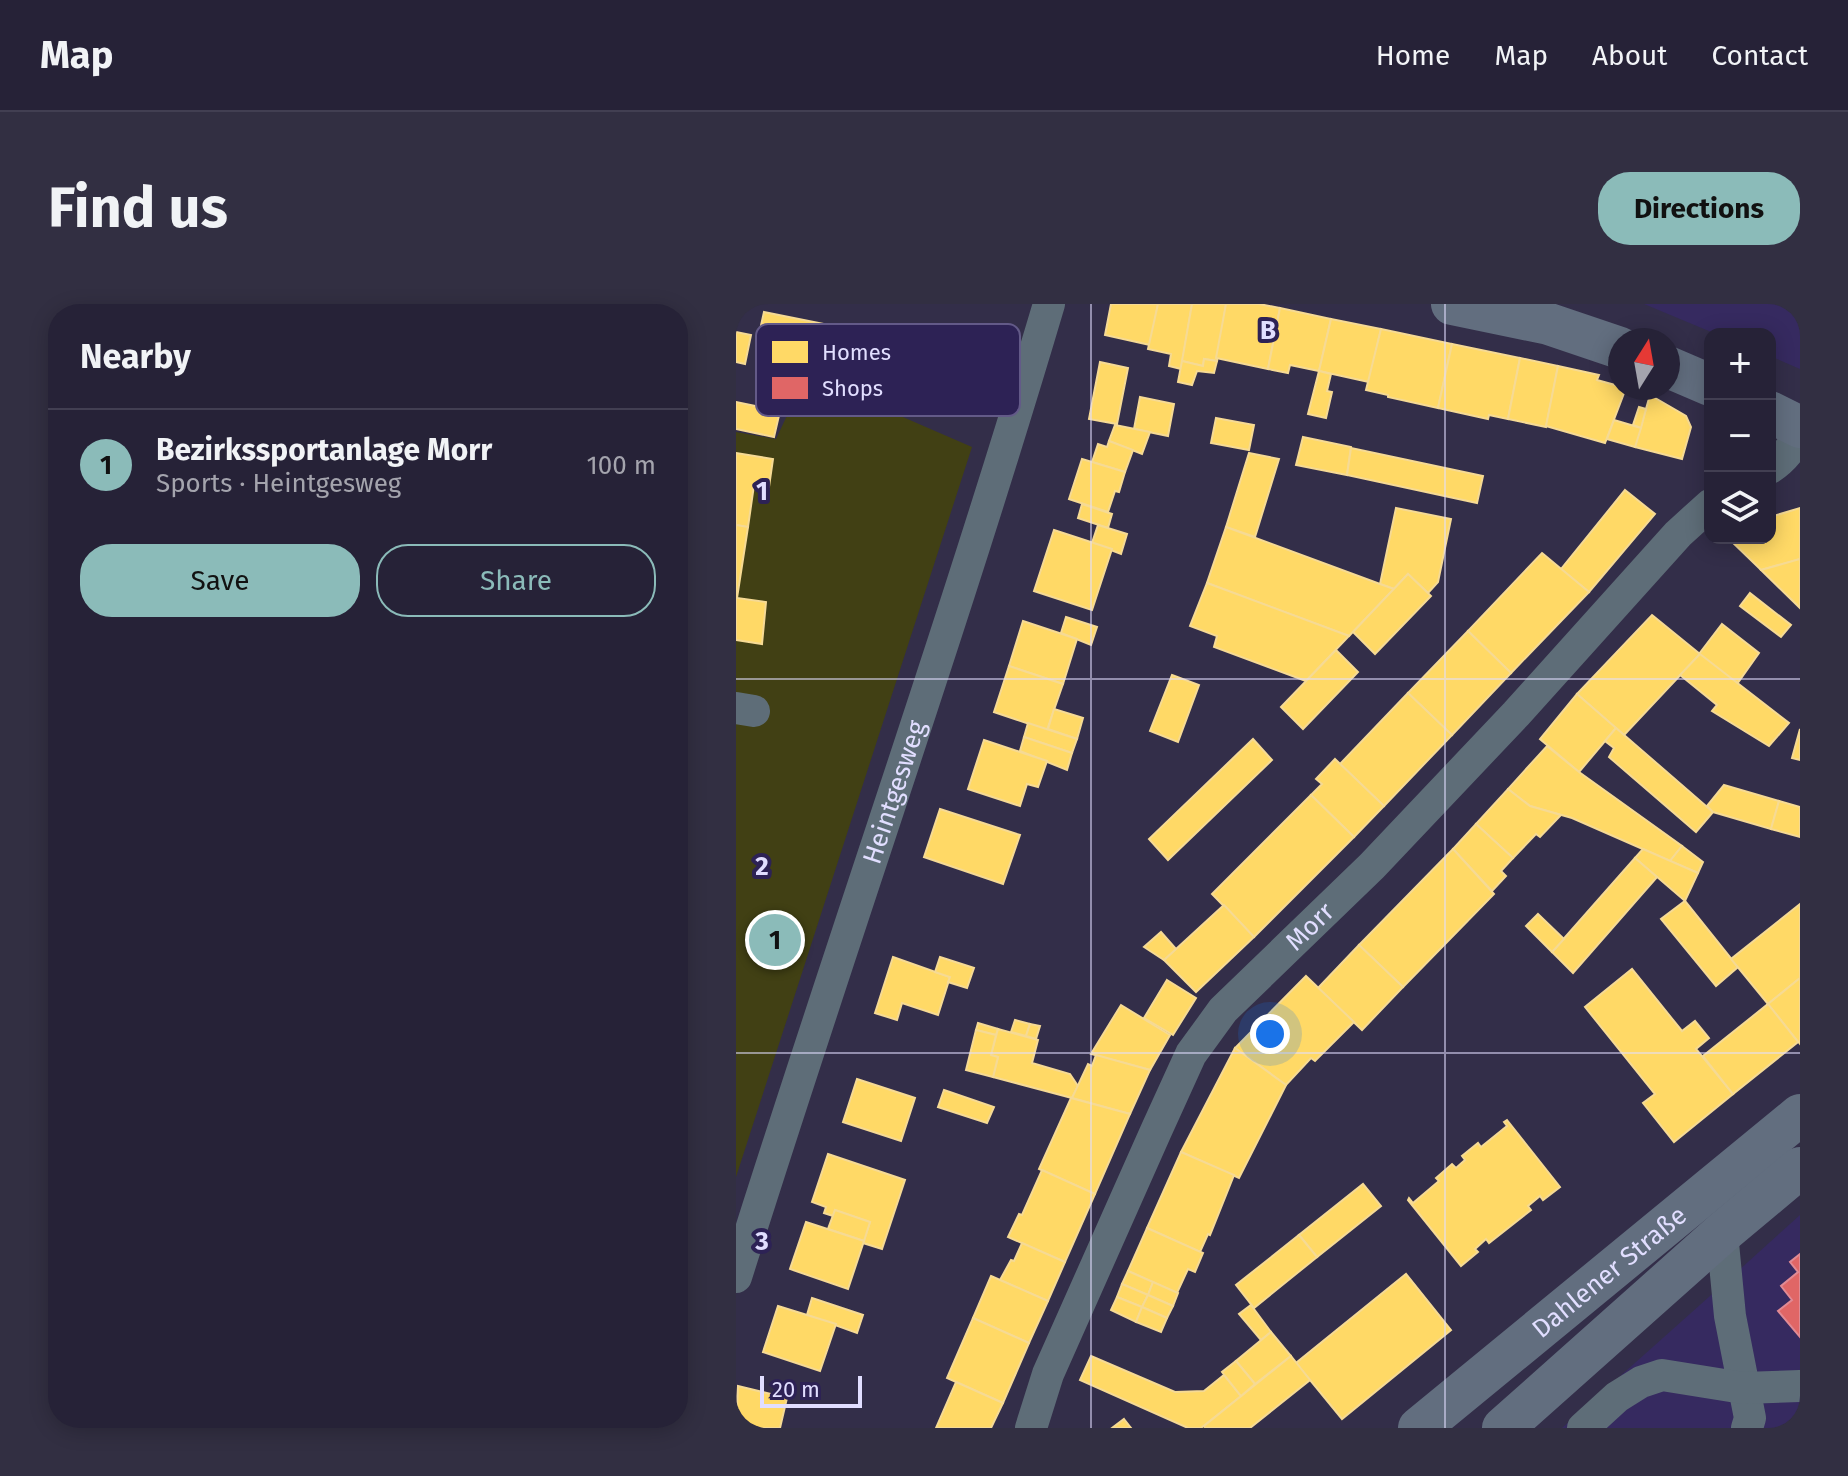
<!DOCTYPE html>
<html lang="en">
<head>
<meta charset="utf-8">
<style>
	:root { --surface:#262237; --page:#322f42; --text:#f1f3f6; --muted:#a4a4ad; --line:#423f52; --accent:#8bbbb9 }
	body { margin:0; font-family:"Fira Sans",sans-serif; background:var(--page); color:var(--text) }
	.controls { position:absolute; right:24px; top:24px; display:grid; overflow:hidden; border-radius:16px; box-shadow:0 4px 20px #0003 }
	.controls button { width:72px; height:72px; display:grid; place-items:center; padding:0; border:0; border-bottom:2px solid var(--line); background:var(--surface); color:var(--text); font:40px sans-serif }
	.compass { position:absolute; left:872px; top:24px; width:72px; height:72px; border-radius:50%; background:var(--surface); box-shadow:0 4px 20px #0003; rotate:11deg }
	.scale { position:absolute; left:24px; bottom:20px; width:102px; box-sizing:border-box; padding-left:8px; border:4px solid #e1deff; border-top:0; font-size:22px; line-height:28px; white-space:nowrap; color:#e1deff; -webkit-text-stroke:6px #2d2255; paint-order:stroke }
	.you { position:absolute; left:534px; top:730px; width:28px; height:28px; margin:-20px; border:6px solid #fff; border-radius:50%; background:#1a73e8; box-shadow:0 0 0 12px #1a73e833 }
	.badge { display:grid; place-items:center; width:52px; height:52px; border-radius:50%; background:var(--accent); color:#111; font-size:26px; font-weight:700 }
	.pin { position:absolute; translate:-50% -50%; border:4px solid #fff; box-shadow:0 2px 8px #0006 }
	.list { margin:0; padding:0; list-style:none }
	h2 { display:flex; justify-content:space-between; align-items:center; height:104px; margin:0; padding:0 32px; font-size:34px }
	h2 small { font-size:26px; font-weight:400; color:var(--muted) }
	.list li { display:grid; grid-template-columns:52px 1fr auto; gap:24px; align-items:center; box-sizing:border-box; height:112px; padding:0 32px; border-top:2px solid var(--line) }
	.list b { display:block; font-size:30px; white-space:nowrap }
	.list p { margin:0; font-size:26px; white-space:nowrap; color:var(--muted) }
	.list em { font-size:26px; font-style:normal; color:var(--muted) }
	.actions { display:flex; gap:16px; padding:24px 32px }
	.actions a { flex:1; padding:18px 0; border:2px solid var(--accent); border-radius:32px; text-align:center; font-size:28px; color:var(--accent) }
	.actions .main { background:var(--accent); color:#111 }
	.icon { flex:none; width:44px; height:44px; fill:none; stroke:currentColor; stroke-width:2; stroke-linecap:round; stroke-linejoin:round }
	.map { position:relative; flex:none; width:1064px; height:1124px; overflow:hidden; border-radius:32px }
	header { display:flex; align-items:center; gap:48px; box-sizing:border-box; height:112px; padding:0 40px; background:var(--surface); border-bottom:2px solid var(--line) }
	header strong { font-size:38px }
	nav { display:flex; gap:44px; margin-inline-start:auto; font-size:28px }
	.intro { display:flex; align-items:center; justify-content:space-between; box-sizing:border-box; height:192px; padding:0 48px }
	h1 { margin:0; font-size:56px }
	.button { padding:20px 36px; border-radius:32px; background:var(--accent); color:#111; font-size:28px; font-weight:700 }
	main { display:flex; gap:48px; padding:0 48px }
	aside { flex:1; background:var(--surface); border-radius:32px; box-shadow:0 4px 20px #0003 }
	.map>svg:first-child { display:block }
	.built { fill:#362a60 }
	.green { fill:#414014 }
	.homes { fill:#ffd966; stroke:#f6da94; stroke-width:2 }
	.shops { fill:#e06666; stroke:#e08a94; stroke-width:2 }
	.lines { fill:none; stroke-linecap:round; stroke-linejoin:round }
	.minor { stroke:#5e6d78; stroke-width:32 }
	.major { stroke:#626e7f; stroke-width:42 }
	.grid { fill:none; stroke:#e1deff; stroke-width:2; stroke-opacity:0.55 }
	.labels { text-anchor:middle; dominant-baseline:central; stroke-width:8; stroke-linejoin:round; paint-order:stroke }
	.street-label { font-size:26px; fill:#e1deff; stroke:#2d2255 }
	.key { fill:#2d2255; stroke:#635a88; stroke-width:2 }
	.key-label { font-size:22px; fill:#e1deff }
	.grid-label { font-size:26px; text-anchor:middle; font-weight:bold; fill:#e1deff; stroke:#2d2255; stroke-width:8; stroke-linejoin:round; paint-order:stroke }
</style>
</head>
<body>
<header>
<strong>Map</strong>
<nav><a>Home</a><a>Map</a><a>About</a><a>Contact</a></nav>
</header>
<div class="intro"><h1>Find us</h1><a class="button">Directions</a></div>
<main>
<aside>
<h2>Nearby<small></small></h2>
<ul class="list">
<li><span class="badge">1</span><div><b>Bezirkssportanlage Morr</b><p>Sports · Heintgesweg</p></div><em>100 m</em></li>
</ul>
<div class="actions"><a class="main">Save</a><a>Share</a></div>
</aside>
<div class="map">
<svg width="1064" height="1124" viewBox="0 0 1064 1124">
	<rect width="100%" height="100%" fill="#332e49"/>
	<g class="built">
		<polygon points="908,0 1064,0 1064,65 1034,52 1034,30 980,30"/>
		<polygon points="1064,911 1064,1124 826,1124 1002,967"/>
	</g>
	<polygon class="green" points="70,71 236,143 0,873 0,128 40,135"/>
	<g class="homes">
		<polygon points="375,0 422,0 414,41 369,31"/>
		<polygon points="422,0 456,0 445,65 433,62 435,50 412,45"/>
		<polygon points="456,0 490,0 481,57 468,55 467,62 446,57"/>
		<polygon points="490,0 523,0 544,4 532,65 480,54"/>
		<polygon points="544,4 595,15 583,67 554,61 552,69 532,65"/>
		<polygon points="28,8 88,20 83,48 22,35"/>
		<polygon points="595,15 645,25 633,78 583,67"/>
		<polygon points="645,25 716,40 702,104 652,93 652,91 630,86"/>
		<polygon points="0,28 15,31 9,60 0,58"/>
		<polygon points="716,40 784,54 772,115 753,111 752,115 702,104"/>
		<polygon points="784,54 822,62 810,123 772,115"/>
		<polygon points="468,55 481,57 478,69 461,67 456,81 442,78 446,57 467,62"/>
		<polygon points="364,58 392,64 381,120 353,115"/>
		<polygon points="822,62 863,71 861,76 890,84 869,139 810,122"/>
		<polygon points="583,67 595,70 591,87 596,88 590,114 572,110"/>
		<polygon points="914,91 950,112 955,123 946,155 899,143"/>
		<polygon points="404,93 438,100 432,132 398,125"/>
		<polygon points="0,98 44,107 38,133 0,125"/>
		<polygon points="903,103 910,105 905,124 897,121"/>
		<polygon points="480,114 518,121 513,146 475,139"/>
		<polygon points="878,116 905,124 899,143 871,135"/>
		<polygon points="379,121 414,128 406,150 373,137"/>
		<polygon points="567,133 615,143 611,171 560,161"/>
		<polygon points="373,137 397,146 389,168 356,158 362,140 371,143"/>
		<polygon points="615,144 747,172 741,199 611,171"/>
		<polygon points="0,149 37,155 33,183 18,181 12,223 0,221"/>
		<polygon points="513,149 543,155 519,233 490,223"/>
		<polygon points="346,155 389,168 383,188 379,187 372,208 333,195"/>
		<polygon points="889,186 919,210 853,288 825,265"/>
		<polygon points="346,200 376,210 372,224 342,214"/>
		<polygon points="660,204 715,215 702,278 692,289 672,270 658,285 644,280"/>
		<polygon points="1064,204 1064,255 1025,266 992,234 1034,234 1034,213"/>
		<polygon points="0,221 12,223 1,294 30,298 26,340 0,336"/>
		<polygon points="362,221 391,230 385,250 356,239"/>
		<polygon points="490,223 644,280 658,285 613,332 471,279"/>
		<polygon points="318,226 376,245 356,306 298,287"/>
		<polygon points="806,249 853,288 775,369 732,327"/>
		<polygon points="1064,255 1064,304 1025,266"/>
		<polygon points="672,270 695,292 639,350 617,328"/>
		<polygon points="471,279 613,332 570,377 478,343 481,332 454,322"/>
		<polygon points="1014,289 1055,321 1045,333 1004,302"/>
		<polygon points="916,311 964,350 888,431 841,390"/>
		<polygon points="330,313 361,323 355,341 325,329"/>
		<polygon points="287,317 341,335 327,380 273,362"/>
		<polygon points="986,320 1023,349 1001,380 963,350"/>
		<polygon points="732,327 775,369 716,431 672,389"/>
		<polygon points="600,346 622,368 567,425 545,403"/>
		<polygon points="964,350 1053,419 1033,442 976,407 981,401 944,371"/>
		<polygon points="273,362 327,380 311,426 258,408"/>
		<polygon points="436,371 463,381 442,438 414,427"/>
		<polygon points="672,389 716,431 648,502 604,460"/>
		<polygon points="841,390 880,424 843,468 804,435"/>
		<polygon points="318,405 347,414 341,435 312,425"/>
		<polygon points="292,419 341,435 336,449 288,433"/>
		<polygon points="880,424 977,508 960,528 873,453 878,444 869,437"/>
		<polygon points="1064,425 1064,456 1056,454"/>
		<polygon points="288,433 336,449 331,466 284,447"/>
		<polygon points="517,435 536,456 432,556 413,535"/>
		<polygon points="248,436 311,457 302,483 291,480 284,502 232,485"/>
		<polygon points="811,442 843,468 946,542 934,557 836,514 794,502 772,485"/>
		<polygon points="599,455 648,502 618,533 575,491 586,480 580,475"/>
		<polygon points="988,481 1043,497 1035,525 977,508 971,502"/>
		<polygon points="772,485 794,502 825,511 804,533 800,530 777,554 740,520"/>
		<polygon points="575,491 618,533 518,633 476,590"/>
		<polygon points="1043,497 1064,503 1064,533 1035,525"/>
		<polygon points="204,505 284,531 267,580 188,553"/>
		<polygon points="740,520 777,554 765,567 770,572 756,587 717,545"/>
		<polygon points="946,542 967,558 962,569 934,557"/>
		<polygon points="717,545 758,590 667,683 623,641"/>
		<polygon points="907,545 962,569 949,597 899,554"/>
		<polygon points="899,554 921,573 837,669 816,648"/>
		<polygon points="949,597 1002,663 980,682 925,615"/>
		<polygon points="1064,600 1064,674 1032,700 995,655"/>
		<polygon points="488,601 518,633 460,688 428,656"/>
		<polygon points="802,610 828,635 816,648 790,622"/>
		<polygon points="425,628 440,645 428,656 408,643"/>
		<polygon points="623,641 667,683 626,726 582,684"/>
		<polygon points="157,653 214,673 202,711 166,699 161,716 139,709"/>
		<polygon points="204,653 238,664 231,684 212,678 214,673 199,668"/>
		<polygon points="896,665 946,727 959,717 973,734 960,745 997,790 938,838 907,799 919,790 849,703"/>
		<polygon points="570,672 618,718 579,757 575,754 550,781 499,744"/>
		<polygon points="1064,674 1064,740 1032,700"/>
		<polygon points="431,676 460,694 437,731 408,714"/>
		<polygon points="1032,700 1062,738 997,790 967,752"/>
		<polygon points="385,701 434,731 414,766 355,750"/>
		<polygon points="279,716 294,720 290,732 275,728"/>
		<polygon points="242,719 262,725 260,731 240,726"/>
		<polygon points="294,720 304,722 300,735 290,732"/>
		<polygon points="262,725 302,736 296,759 334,770 342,782 336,794 257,773 262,753 255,751"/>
		<polygon points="240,726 260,731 255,751 262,753 257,773 230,766"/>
		<polygon points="499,744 550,781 503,874 445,848"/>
		<polygon points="360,751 414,766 394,810 336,794 352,760 356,762"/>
		<polygon points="121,775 179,794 165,837 107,818"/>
		<polygon points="208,786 258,803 251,819 202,803"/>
		<polygon points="335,794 394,810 359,890 303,865"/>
		<polygon points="771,816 824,883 807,896 804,892 792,902 795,906 753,939 750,935 739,945 742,948 725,962 672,896 673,894 677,899 703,877 700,874 716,860 720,864 729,856 726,852 742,839 745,843 771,822 768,818"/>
		<polygon points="445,848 498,871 474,931 472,930 464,948 411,924"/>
		<polygon points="92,850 169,876 146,945 127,939 134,918 99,906 97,912 88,909 90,903 76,898"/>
		<polygon points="306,866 359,890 329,958 272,933 283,910 286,911"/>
		<polygon points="627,880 645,902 581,953 563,931"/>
		<polygon points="99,906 134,918 128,937 92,925"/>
		<polygon points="70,918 128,937 112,985 54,965"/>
		<polygon points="411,924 467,949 459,968 452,965 441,989 392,967"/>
		<polygon points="563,931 581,953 518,1004 500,981"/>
		<polygon points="286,939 329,958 312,997 264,976 275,956 278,957"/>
		<polygon points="392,967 417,978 412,991 386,980"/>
		<polygon points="670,970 715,1026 606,1115 560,1059"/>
		<polygon points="255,972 312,997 293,1039 237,1014"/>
		<polygon points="417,978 442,989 437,1002 412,991"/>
		<polygon points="386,980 412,991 406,1003 381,993"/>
		<polygon points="412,991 437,1002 431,1014 406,1003"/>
		<polygon points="381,993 406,1003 400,1018 375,1006"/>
		<polygon points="76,994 127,1011 121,1029 71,1011"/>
		<polygon points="515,1001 535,1028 525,1036 503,1010"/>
		<polygon points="42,1002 100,1020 84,1067 27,1048"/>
		<polygon points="406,1003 431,1014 425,1028 400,1018"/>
		<polygon points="237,1014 293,1039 267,1099 211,1074"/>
		<polygon points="535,1028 555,1052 519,1080 500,1057"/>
		<polygon points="355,1052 439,1088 468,1087 488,1071 505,1092 465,1124 452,1124 344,1076"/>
		<polygon points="555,1052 574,1076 514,1124 469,1124 468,1122"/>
		<polygon points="500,1057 519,1080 505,1092 486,1068"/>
		<polygon points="220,1078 267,1099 255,1124 200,1124"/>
		<polygon points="2,1082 51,1094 44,1124 0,1124"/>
		<polygon points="388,1115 395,1124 376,1124"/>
	</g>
	<polygon class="shops" points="1064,950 1064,1033 1042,1007 1056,996 1045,982 1062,968 1054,958"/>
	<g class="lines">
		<g class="minor">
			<path d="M1034,164c14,-9 23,-21 30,-36"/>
			<polyline points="0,404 18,407"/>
			<polyline points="986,929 994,1012 1014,1114 1011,1124"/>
			<path id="s1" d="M0,973c102,-325 216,-646 313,-973"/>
			<path id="s2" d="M295,1124l17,-54 108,-243 35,-77 32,-44 149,-144 144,-152 162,-180 32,-29"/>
			<polyline points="847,1124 881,1093 905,1078 926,1071 1007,1084 1064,1082"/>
		</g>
		<g class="major">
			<polyline points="716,0 813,20 884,44"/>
			<polyline points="932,63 974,81"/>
			<polyline points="1034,108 1064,123"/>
			<path id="s3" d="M683,1124l381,-313"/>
			<polyline points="767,1124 986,929 1064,864"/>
		</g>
	</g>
	<path class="grid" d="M355,0v1124M709,0v1124M0,375h1064M0,749h1064"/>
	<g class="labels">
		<g class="street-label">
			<text stroke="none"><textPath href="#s1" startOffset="510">Heintgesweg</textPath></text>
			<text stroke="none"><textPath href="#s2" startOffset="582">Morr</textPath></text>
			<text stroke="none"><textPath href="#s3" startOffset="246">Dahlener Straße</textPath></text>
		</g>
	</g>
	<rect x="20" y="20" width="264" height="92" rx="12" class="key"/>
	<rect x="36" y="37" width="36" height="22" fill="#ffd966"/>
	<rect x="36" y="73" width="36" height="22" fill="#e06666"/>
	<g class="key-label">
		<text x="86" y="56">Homes</text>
		<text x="86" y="92">Shops</text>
	</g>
	<g class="grid-label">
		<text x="532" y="35">B</text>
		<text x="26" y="196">1</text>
		<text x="26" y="571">2</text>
		<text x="26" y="946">3</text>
	</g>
</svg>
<div class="controls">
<button>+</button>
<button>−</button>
<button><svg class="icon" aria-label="layers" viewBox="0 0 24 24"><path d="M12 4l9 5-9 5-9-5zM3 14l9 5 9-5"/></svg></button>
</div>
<svg class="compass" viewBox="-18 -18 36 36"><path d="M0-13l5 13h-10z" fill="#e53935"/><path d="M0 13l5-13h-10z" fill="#a4a4ad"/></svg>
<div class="scale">20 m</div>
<div class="you"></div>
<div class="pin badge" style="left:39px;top:636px">1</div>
</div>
</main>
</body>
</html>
